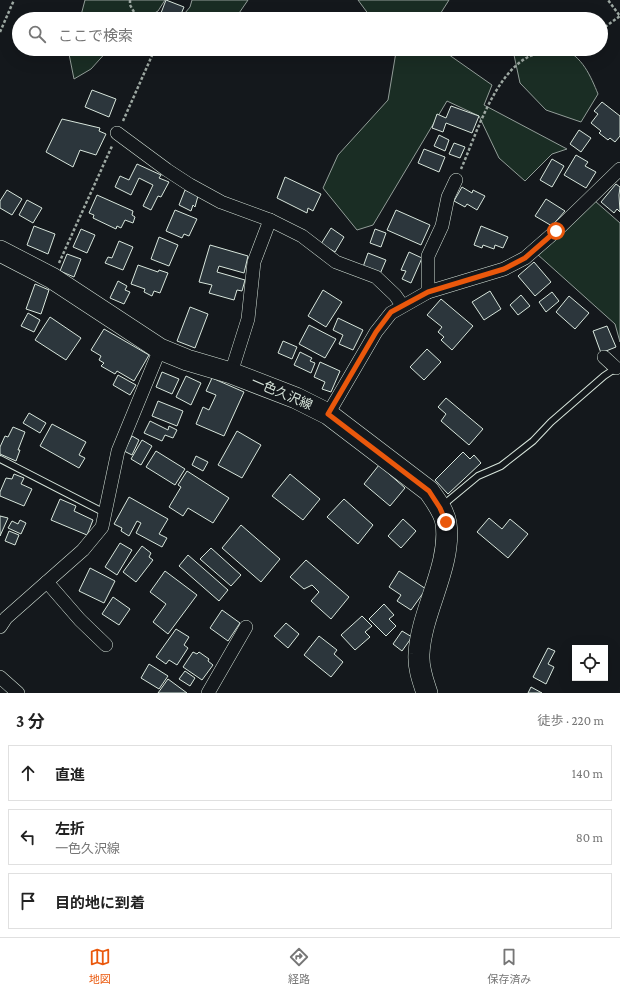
<!DOCTYPE html>
<html lang="ja">
<head>
<meta charset="utf-8">
<style>
	:root { --surface:#fff; --page:#f2f2f2; --text:#222; --muted:#767676; --line:#e0e0e0; --accent:#ea580c }
	body { margin:0; font-family:"Crimson Pro","Noto Sans JP",serif; background:var(--page); color:var(--text) }
	.controls { position:absolute; right:12px; bottom:12px; display:grid; overflow:hidden; border-radius:0px; box-shadow:0 4px 16px #0002 }
	.controls button { width:36px; height:36px; display:grid; place-items:center; padding:0; border:0; border-bottom:1px solid var(--line); background:var(--surface); color:var(--text); font:20px sans-serif }
	.stop { position:absolute; width:12px; height:12px; margin:-9px; border:3px solid #ea580c; border-radius:50%; background:#fff }
	.stop.end { background:#ea580c; border-color:#fff; box-shadow:0 1px 4px #0008 }
	.list { margin:0; padding:0; list-style:none }
	h2 { display:flex; justify-content:space-between; align-items:center; height:52px; margin:0; padding:0 16px; font-size:17px }
	h2 small { font-size:13px; font-weight:400; color:var(--muted) }
	.list li { display:grid; grid-template-columns:26px 1fr auto; gap:12px; align-items:center; box-sizing:border-box; height:56px; margin:0 8px 8px; padding:0 8px; border:1px solid var(--line); border-radius:0px }
	.list b { display:block; font-size:15px; white-space:nowrap }
	.list p { margin:0; font-size:13px; white-space:nowrap; color:var(--muted) }
	.list em { font-size:13px; font-style:normal; color:var(--muted) }
	.icon { flex:none; width:22px; height:22px; fill:none; stroke:currentColor; stroke-width:2; stroke-linecap:round; stroke-linejoin:round }
	.map { position:relative; flex:none; width:620px; height:693px; overflow:hidden }
	.search { position:absolute; background:var(--surface); box-shadow:0 4px 16px #0002; left:12px; right:12px; top:12px; height:44px; display:flex; align-items:center; gap:10px; box-sizing:border-box; padding:0 14px; border-radius:22px; color:var(--muted); font-size:15px }
	.sheet { height:244px; background:var(--surface) }
	nav { display:flex; justify-content:space-around; align-items:center; box-sizing:border-box; height:56px; border-top:1px solid var(--line); background:var(--surface); font-size:11px; color:var(--muted) }
	nav a { display:grid; justify-items:center; gap:2px }
	nav .on { color:var(--accent) }
	.map>svg:first-child { display:block }
	.green { fill:#1a2d24; stroke:#939e99 }
	.building { fill:#2c363c; stroke:#d8e6dc }
	.lines { fill:none; stroke-linecap:round; stroke-linejoin:round }
	.lane-casing { stroke:#d8e6dc; stroke-width:8 }
	.street-casing { stroke:#d8e6dc; stroke-width:14 }
	.primary-casing { stroke:#d8e6dc; stroke-width:22 }
	.path { stroke:#9da8a2; stroke-width:2.5; stroke-dasharray:3 2; stroke-linecap:butt }
	.lane { stroke:#14181c; stroke-width:6 }
	.street { stroke:#14181c; stroke-width:13 }
	.primary { stroke:#14181c; stroke-width:21 }
	.route { stroke:#ea580c; stroke-width:5 }
	.labels { text-anchor:middle; dominant-baseline:central; stroke-width:3; stroke-linejoin:round; paint-order:stroke }
	.street-label { font-size:13px; fill:#d8e6dc; stroke:#14181c }
</style>
</head>
<body>
<div class="map">
<svg width="620" height="693" viewBox="0 0 620 693">
	<rect width="100%" height="100%" fill="#14181c"/>
	<g class="green">
		<polygon points="85,0 165,0 158,11 144,19 80,19"/>
		<polygon points="192,0 248,0 235,19 180,19 190,7"/>
		<polygon points="358,0 449,0 437,19 372,19"/>
		<polygon points="71,49 109,49 91,69 74,79 69,54"/>
		<polygon points="394,49 438,49 445,52 492,85 484,105 567,149 552,154 525,181 499,158 479,116 447,101 373,225 357,230 323,188 338,155 388,100 396,52"/>
		<path d="M524,49c10,0 29,-2 38,0 20,6 29,28 36,45l-17,28 -35,-12 -26,-27 -6,-28z"/>
		<polygon points="595,201 620,223 620,342 615,324 537,254"/>
	</g>
	<g class="building">
		<polygon points="166,0 184,7 179,19 165,19 166,15 161,13"/>
		<polygon points="92,90 116,99 109,117 85,107"/>
		<polygon points="602,102 620,116 620,136 615,142 610,138 608,140 599,133 601,131 591,123 598,114 594,111"/>
		<polygon points="451,106 479,116 472,133 446,123 443,132 432,128 437,114 446,118"/>
		<polygon points="62,119 100,128 99,131 106,134 96,155 80,150 73,167 46,152"/>
		<polygon points="579,130 591,138 581,152 570,144"/>
		<polygon points="439,135 449,140 445,151 434,146"/>
		<polygon points="454,143 465,147 460,158 449,154"/>
		<polygon points="424,149 445,157 439,172 418,163"/>
		<polygon points="576,155 588,162 585,166 596,172 586,188 564,175"/>
		<polygon points="552,159 564,166 552,187 540,180"/>
		<polygon points="137,164 161,175 159,178 169,182 161,197 158,196 151,210 143,206 153,185 139,178 131,195 115,187 120,176 129,180"/>
		<polygon points="285,177 321,194 313,211 308,208 307,213 277,198"/>
		<polygon points="616,184 620,187 619,195 620,212 617,209 614,213 601,202"/>
		<polygon points="462,187 472,193 473,190 485,196 477,210 467,204 465,207 454,201"/>
		<polygon points="7,190 22,199 12,215 0,208 0,201"/>
		<polygon points="185,190 198,196 195,207 193,205 191,211 179,205"/>
		<polygon points="97,195 133,211 132,215 135,217 133,223 125,220 121,228 117,226 116,229 93,218 94,215 89,213"/>
		<polygon points="546,199 565,211 552,226 535,216"/>
		<polygon points="27,200 42,208 33,223 19,215"/>
		<polygon points="175,210 197,219 189,236 184,234 182,238 166,231"/>
		<polygon points="396,210 430,225 421,245 387,230"/>
		<polygon points="34,226 55,234 48,254 27,245"/>
		<polygon points="481,226 508,237 503,248 495,245 494,249 483,245 482,248 474,245"/>
		<polygon points="331,228 344,237 335,252 321,244"/>
		<polygon points="81,229 95,235 87,253 73,247"/>
		<polygon points="375,229 386,233 381,247 370,243"/>
		<polygon points="159,237 178,245 169,266 151,259"/>
		<polygon points="119,241 133,247 123,270 105,263 108,257 112,258"/>
		<polygon points="210,245 248,256 244,273 219,266 217,272 245,280 242,291 237,290 234,300 209,293 212,285 199,282"/>
		<polygon points="409,252 422,258 411,283 402,279 406,271 401,270"/>
		<polygon points="368,253 386,260 380,274 363,267"/>
		<polygon points="67,254 81,259 74,277 60,271"/>
		<polygon points="534,262 551,282 535,296 518,276"/>
		<polygon points="138,265 158,272 159,270 168,273 160,293 154,291 152,296 144,292 145,289 131,284"/>
		<polygon points="118,281 127,286 125,290 130,292 124,304 110,298"/>
		<polygon points="35,284 49,290 41,314 26,309"/>
		<polygon points="323,290 342,302 326,327 308,316"/>
		<polygon points="490,291 501,309 484,320 472,302"/>
		<polygon points="552,292 559,301 546,312 539,302"/>
		<polygon points="521,295 530,306 518,315 510,305"/>
		<polygon points="569,296 589,313 575,329 556,312"/>
		<polygon points="441,299 473,326 452,350 441,340 444,337 438,332 442,327 427,315"/>
		<polygon points="190,307 208,314 195,348 177,341"/>
		<polygon points="28,313 40,320 34,332 21,326"/>
		<polygon points="50,317 81,338 66,360 35,340"/>
		<polygon points="338,318 363,330 353,350 339,344 343,335 333,330"/>
		<polygon points="309,325 336,339 325,358 299,344"/>
		<polygon points="607,326 616,347 601,353 593,331"/>
		<polygon points="104,329 149,355 134,381 117,371 115,374 101,366 104,363 99,360 101,356 91,350"/>
		<polygon points="283,341 297,347 292,359 278,353"/>
		<polygon points="427,349 441,362 424,380 410,367"/>
		<polygon points="300,352 312,358 310,361 315,363 311,373 294,365"/>
		<polygon points="320,362 340,371 331,392 322,389 325,382 314,377"/>
		<polygon points="162,372 179,379 172,394 156,387"/>
		<polygon points="118,375 136,385 130,395 113,385"/>
		<polygon points="186,376 201,383 191,405 176,397"/>
		<polygon points="212,378 244,392 224,436 196,424 203,407 209,410 216,395 206,391"/>
		<polygon points="446,398 483,429 469,445 441,421 446,414 438,407"/>
		<polygon points="158,401 183,411 177,426 152,416"/>
		<polygon points="29,413 46,423 40,433 23,423"/>
		<polygon points="150,421 168,430 169,426 177,430 173,438 165,435 162,441 144,433"/>
		<polygon points="52,424 86,442 79,455 85,458 79,468 40,446"/>
		<polygon points="13,427 25,432 18,450 20,450 16,461 0,454 0,447 5,436 8,437"/>
		<polygon points="237,431 261,445 242,478 218,465"/>
		<polygon points="132,436 139,440 132,455 124,451"/>
		<polygon points="142,440 152,446 141,465 131,459"/>
		<polygon points="156,451 185,469 175,485 146,467"/>
		<polygon points="463,452 470,459 474,455 481,463 448,494 435,480"/>
		<polygon points="196,456 208,462 203,471 192,465"/>
		<polygon points="379,465 405,488 390,506 364,484"/>
		<polygon points="187,471 229,498 213,523 188,508 183,516 169,507 181,487 178,485"/>
		<polygon points="14,474 24,478 21,484 32,489 24,506 0,496 0,492 6,478 12,479"/>
		<polygon points="290,474 320,499 303,520 272,496"/>
		<polygon points="129,497 168,519 159,534 167,538 162,547 136,533 141,523 137,521 129,536 121,531 122,528 114,524"/>
		<polygon points="60,499 76,506 74,511 93,520 87,535 51,520"/>
		<polygon points="344,499 373,525 358,544 327,517"/>
		<polygon points="0,516 8,518 0,536"/>
		<polygon points="489,518 502,529 510,519 528,534 508,558 477,532"/>
		<polygon points="403,519 416,531 401,548 388,536"/>
		<polygon points="20,520 26,523 21,534 8,528 12,521 18,524"/>
		<polygon points="241,525 280,559 261,582 222,548"/>
		<polygon points="9,531 19,535 15,545 5,541"/>
		<polygon points="120,543 132,550 117,575 105,567"/>
		<polygon points="142,546 151,553 149,557 153,560 136,582 123,572"/>
		<polygon points="211,548 241,575 231,586 200,559"/>
		<polygon points="188,555 228,590 219,601 179,566"/>
		<polygon points="306,560 349,597 331,619 311,601 319,592 312,585 304,589 290,577"/>
		<polygon points="90,568 115,581 104,603 79,591"/>
		<polygon points="165,571 197,595 168,634 153,622 166,604 150,592"/>
		<polygon points="399,571 426,589 411,610 397,601 401,595 389,587"/>
		<polygon points="113,597 130,609 119,625 102,614"/>
		<polygon points="384,604 394,615 389,619 396,626 386,636 369,619"/>
		<polygon points="222,610 240,623 228,641 210,628"/>
		<polygon points="362,616 372,626 365,632 370,637 355,650 341,635"/>
		<polygon points="286,623 299,634 288,648 274,636"/>
		<polygon points="176,629 189,637 184,645 188,648 177,665 169,660 166,664 156,657"/>
		<polygon points="402,631 412,637 402,651 393,644"/>
		<polygon points="319,636 337,650 334,654 343,662 331,677 304,655"/>
		<polygon points="548,648 555,651 548,664 554,667 546,684 533,677"/>
		<polygon points="193,652 197,654 199,652 209,659 208,661 213,665 202,680 183,667"/>
		<polygon points="149,664 168,676 159,689 141,678"/>
		<polygon points="185,671 195,678 190,686 179,679"/>
		<polygon points="168,679 187,693 158,693"/>
		<polygon points="531,687 542,693 528,693"/>
	</g>
	<g class="lines">
		<g class="lane-casing">
			<g id="lane">
				<polyline points="0,459 105,513"/>
				<polyline points="443,505 478,476 501,466 533,441 551,422 604,376 616,368"/>
			</g>
		</g>
		<g class="street-casing">
			<g id="street">
				<polyline points="117,133 167,170 190,185 221,202 270,220 302,236 336,262 376,277 395,295 402,305"/>
				<polyline points="428,292 428,256 442,226 448,197 456,180"/>
				<polyline points="604,357 616,368"/>
				<polyline points="231,373 248,319 254,262 270,220"/>
				<polyline points="328,414 376,332 391,313 428,292 504,269 525,258 556,231 620,169"/>
				<polyline points="47,582 80,620 106,645"/>
				<polyline points="0,627 6,618 83,550 102,527 118,451 160,349"/>
				<polyline points="0,677 18,693"/>
				<polyline points="208,693 246,627"/>
			</g>
		</g>
		<g class="primary-casing">
			<path id="primary" d="M0,251l52,27 108,71 27,11 44,13 65,25 32,16 101,77c6,9 15,20 17,32 6,43 -25,88 -27,131 -1,14 4,27 8,39"/>
		</g>
		<g class="path">
			<polyline points="130,0 130,5 138,19"/>
			<polyline points="601,30 620,16 608,0"/>
			<polyline points="0,32 14,0"/>
			<polyline points="123,121 154,51 154,49"/>
			<path d="M461,169c15,-34 33,-94 67,-112 8,-4 23,-6 32,-8"/>
			<polyline points="59,263 112,146"/>
		</g>
		<use href="#lane" class="lane"/>
		<use href="#street" class="street"/>
		<use href="#primary" class="primary"/>
	</g>
	<g class="lines">
		<polyline class="route" points="446,522 440,508 429,491 328,414 376,332 391,312 428,292 504,269 525,258 556,231"/>
	</g>
	<g class="labels">
		<g class="street-label">
			<text transform="translate(282 393) rotate(23)">一色久沢線</text>
		</g>
	</g>
</svg>
<div class="controls">
<button><svg class="icon" aria-label="locate" viewBox="0 0 24 24"><circle cx="12" cy="12" r="6"/><path d="M12 2v4M12 18v4M2 12h4M18 12h4"/></svg></button>
</div>
<div class="stop" style="left:556px;top:231px"></div>
<div class="stop end" style="left:446px;top:522px"></div>
<div class="search"><svg class="icon" aria-label="search" viewBox="0 0 24 24"><circle cx="10" cy="10" r="6"/><path d="M15 15l6 6"/></svg>ここで検索</div>
</div>
<section class="sheet">
<h2>3 分<small>徒歩 · 220 m</small></h2>
<ul class="list">
<li><svg class="icon" aria-label="ahead" viewBox="0 0 24 24"><path d="M12 20V5M6 11l6-6 6 6"/></svg><div><b>直進</b></div><em>140 m</em></li>
<li><svg class="icon" aria-label="left" viewBox="0 0 24 24"><path d="M17 20v-9H6M10 6l-5 5 5 5"/></svg><div><b>左折</b><p>一色久沢線</p></div><em>80 m</em></li>
<li><svg class="icon" aria-label="arrive" viewBox="0 0 24 24"><path d="M6 21V4h12l-3 4 3 4H6"/></svg><div><b>目的地に到着</b></div></li>
</ul>
</section>
<nav>
<a class="on"><svg class="icon" aria-label="map" viewBox="0 0 24 24"><path d="M3 6l6-2 6 2 6-2v14l-6 2-6-2-6 2zM9 4v14M15 6v14"/></svg>地図</a>
<a><svg class="icon" aria-label="directions" viewBox="0 0 24 24"><path d="M12 3l9 9-9 9-9-9zM9 14v-3h6M13 9l2 2-2 2"/></svg>経路</a>
<a><svg class="icon" aria-label="saved" viewBox="0 0 24 24"><path d="M7 4h10v16l-5-4-5 4z"/></svg>保存済み</a>
</nav>
</body>
</html>
